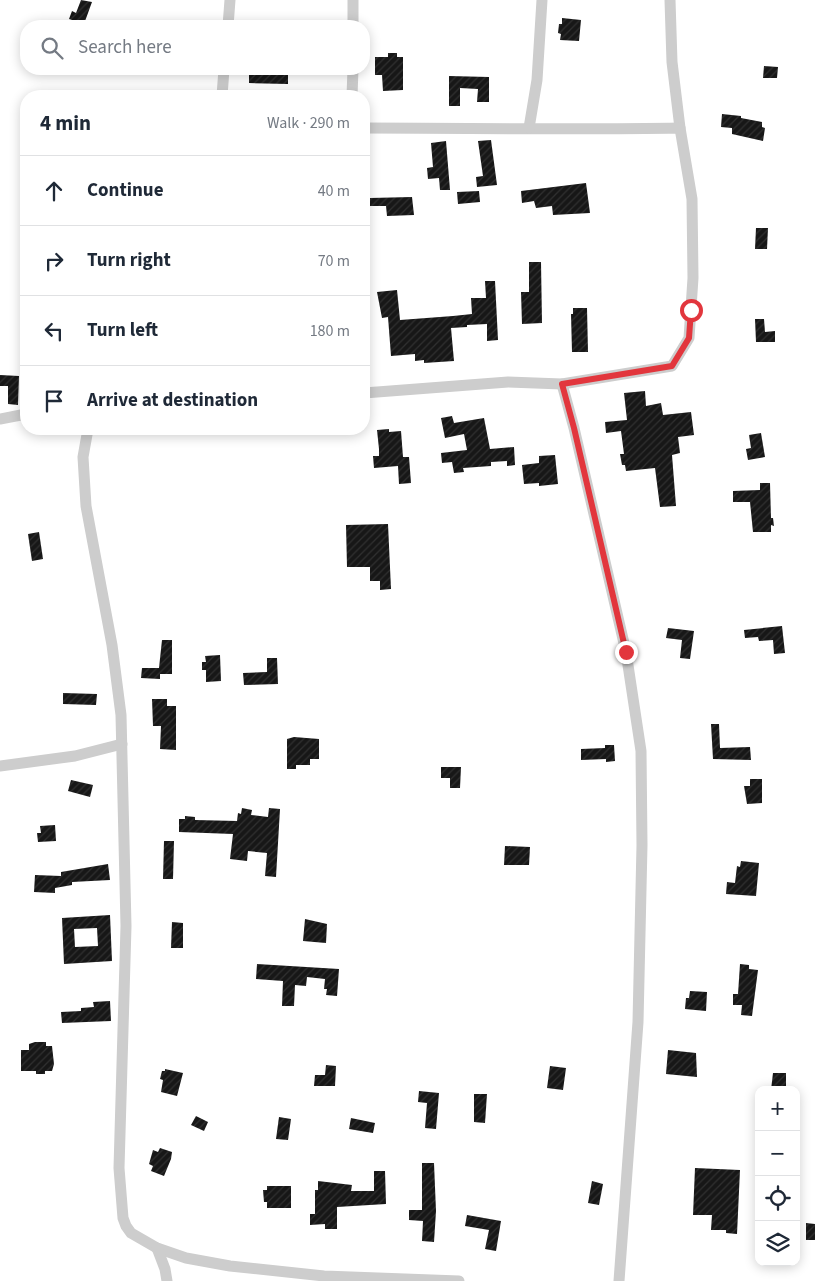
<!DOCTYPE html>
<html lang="en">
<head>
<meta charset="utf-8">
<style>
	:root { --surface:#fff; --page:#f6f6f7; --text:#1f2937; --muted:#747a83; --line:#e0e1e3 }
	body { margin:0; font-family:"Source Sans 3",sans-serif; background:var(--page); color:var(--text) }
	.controls { position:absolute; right:15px; bottom:15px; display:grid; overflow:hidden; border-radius:10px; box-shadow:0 2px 12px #0003 }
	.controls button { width:45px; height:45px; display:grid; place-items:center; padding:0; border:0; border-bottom:1px solid var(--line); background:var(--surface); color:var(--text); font:25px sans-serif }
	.stop { position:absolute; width:15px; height:15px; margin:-11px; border:4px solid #e2363d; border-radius:50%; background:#fff }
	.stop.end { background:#e2363d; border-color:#fff; box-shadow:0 1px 5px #0008 }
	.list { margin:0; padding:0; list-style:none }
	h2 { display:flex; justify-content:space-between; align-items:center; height:65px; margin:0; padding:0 20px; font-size:21px }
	h2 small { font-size:16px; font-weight:400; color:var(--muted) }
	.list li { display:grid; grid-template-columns:32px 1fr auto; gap:15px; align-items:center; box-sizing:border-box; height:70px; padding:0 20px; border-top:1px solid var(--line) }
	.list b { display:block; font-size:19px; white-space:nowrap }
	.list em { font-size:16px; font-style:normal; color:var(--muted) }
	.icon { flex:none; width:28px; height:28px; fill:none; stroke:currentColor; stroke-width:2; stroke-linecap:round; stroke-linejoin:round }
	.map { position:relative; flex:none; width:815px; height:1281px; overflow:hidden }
	.search { position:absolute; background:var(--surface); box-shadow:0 2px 12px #0003; left:20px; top:20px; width:350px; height:55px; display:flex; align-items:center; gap:12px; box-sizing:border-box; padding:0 18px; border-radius:20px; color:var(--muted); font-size:19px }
	.panel { position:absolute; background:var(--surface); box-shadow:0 2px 12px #0003; left:20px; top:90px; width:350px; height:345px; border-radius:20px }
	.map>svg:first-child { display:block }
	.building { fill:url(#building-hatch); fill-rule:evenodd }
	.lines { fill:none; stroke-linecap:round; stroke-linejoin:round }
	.minor { stroke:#cdcdcd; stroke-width:11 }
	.route { stroke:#e2363d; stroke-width:6 }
</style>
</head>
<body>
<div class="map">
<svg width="815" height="1281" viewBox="0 0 815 1281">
	<defs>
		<pattern id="building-hatch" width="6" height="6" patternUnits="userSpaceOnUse" patternTransform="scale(1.25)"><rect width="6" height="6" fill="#171717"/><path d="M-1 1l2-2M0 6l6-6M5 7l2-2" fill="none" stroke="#303030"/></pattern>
	</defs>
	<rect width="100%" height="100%" fill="#fff"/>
	<g class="building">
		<polygon points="81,0 92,2 84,24 69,19 72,11 76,13"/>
		<polygon points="562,18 581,20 579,41 560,40 561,34 558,33 559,24 562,24"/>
		<polygon points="388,53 397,53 397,57 403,57 403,90 383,91 382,75 375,75 375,57 388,57"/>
		<polygon points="764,66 778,67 777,78 763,78"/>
		<polygon points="275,69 288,69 288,84 249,83 249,72 275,71"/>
		<polygon points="449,76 489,77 489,102 477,102 478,89 460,88 460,106 449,106"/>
		<polygon points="722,114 741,116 741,118 762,122 762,127 765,128 763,141 732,134 732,128 721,127"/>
		<polygon points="491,140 497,185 477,187 476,177 483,176 478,141"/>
		<polygon points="446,141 450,190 440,190 439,178 428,179 427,168 433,167 431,143"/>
		<polygon points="586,183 590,213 553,215 552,206 536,208 534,201 522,203 521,191"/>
		<polygon points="479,191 480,202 458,204 457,192"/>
		<polygon points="412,197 414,215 387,216 386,206 370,206 370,198"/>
		<polygon points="756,228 768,228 767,249 755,249"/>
		<polygon points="529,262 541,262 542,323 522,324 521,292 529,292"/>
		<polygon points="485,281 495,281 498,340 487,341 487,324 467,325 467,327 451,328 454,361 424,363 424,360 415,361 415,354 391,356 388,317 382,318 377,292 397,290 400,320 453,316 472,314 471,298 486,298"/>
		<polygon points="573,308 587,308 588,352 572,352 571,314 573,314"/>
		<polygon points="755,319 764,319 765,332 775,331 775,342 756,342"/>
		<polygon points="0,375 19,376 18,405 8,404 8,386 0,386"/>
		<polygon points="645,391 646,406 661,403 663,415 691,412 694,435 678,437 680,453 672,455 676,506 660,507 655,468 626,471 625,465 622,465 620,454 624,454 621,431 606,433 605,422 627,420 624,393"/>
		<polygon points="452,416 454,423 484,418 490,449 514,447 515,465 507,466 507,461 491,462 491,466 463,468 464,472 454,473 452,462 442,463 441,453 467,450 464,434 445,438 441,418"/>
		<polygon points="389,429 389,432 401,431 403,457 409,457 411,483 399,484 398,466 374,468 373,456 379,456 379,449 377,430"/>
		<polygon points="761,433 765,457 748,460 746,449 751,448 749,435"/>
		<polygon points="555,455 558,484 539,486 539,483 524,484 522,465 539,463 539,456"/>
		<polygon points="760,483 770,483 771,518 773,518 774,526 771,525 771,532 753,532 750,502 733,502 733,491 760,490"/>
		<polygon points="388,524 391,589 380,590 380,581 370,581 370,567 347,567 346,525"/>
		<polygon points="39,532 43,559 32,561 28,534"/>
		<polygon points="782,626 785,653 774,654 773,640 759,641 758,637 745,638 744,630"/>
		<polygon points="668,628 694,631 690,659 680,658 682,640 666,638"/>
		<polygon points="162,640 172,640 172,674 160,674 160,679 141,678 142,668 159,668"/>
		<polygon points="220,655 221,681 206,682 206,670 202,670 202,662 206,662 205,656"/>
		<polygon points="267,658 277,658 278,684 244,685 243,673 267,672"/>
		<polygon points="63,693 97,694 96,705 63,704"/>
		<polygon points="152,699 167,699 167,706 176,706 176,750 160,749 161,726 153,726"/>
		<polygon points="711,724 719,724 720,748 750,747 751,760 713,759"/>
		<polygon points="294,737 319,739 319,759 310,759 310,765 296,765 296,769 287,769 287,739"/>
		<polygon points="605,745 614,745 615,761 606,762 606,759 581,760 581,749 605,748"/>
		<polygon points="441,767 461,767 460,788 450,788 450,778 441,778"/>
		<polygon points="750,779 762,779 762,803 747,804 744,786 750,786"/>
		<polygon points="71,780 93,785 90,797 68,791"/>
		<polygon points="242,808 252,810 251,815 268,817 269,808 280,809 276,877 265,876 267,853 248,851 247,861 230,859 233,834 179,832 179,819 185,819 185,816 195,817 195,820 237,821 238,813 241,814"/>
		<polygon points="55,825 56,841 38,842 37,833 41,833 40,826"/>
		<polygon points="164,841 174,841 173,879 163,879"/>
		<polygon points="505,846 530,847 529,865 504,865"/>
		<polygon points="741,861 759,863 756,896 726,894 727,882 735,883 737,866 740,867"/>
		<polygon points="108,864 110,880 72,882 72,885 55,888 55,893 34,892 35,875 61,876 61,872"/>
		<path d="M110,915l2,46 -48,3 -2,-46zM97,928l1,18 -23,1 -1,-18z"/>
		<polygon points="305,919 327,924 326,943 303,941"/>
		<polygon points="172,922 183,923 183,948 171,948"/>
		<polygon points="257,964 339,969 337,996 326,995 327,989 324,989 325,979 307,977 306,986 295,985 294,1006 282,1006 283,981 256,979"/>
		<polygon points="740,964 749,965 749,969 758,970 752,1016 741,1015 742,1005 733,1005 733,994 738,994"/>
		<polygon points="690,991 707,992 706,1011 685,1009 686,998 689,998"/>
		<polygon points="110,1001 111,1021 62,1023 61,1012 81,1011 81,1008 94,1007 93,1002"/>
		<polygon points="35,1042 46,1042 46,1046 52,1046 54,1064 52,1071 45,1071 45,1074 36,1074 36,1071 21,1071 21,1050 29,1050 29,1044"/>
		<polygon points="668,1050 696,1053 697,1077 666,1074"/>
		<polygon points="326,1065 336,1066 335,1086 314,1086 315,1075 325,1075"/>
		<polygon points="550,1066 566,1068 563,1090 547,1088"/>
		<polygon points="165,1069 183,1073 177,1096 161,1092 163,1080 160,1079 162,1071 165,1071"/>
		<polygon points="773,1073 786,1073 786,1090 771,1090"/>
		<polygon points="419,1091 439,1093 436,1129 425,1128 427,1103 418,1102"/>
		<polygon points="474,1094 487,1094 485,1123 474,1122"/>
		<polygon points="196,1116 208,1122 204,1131 191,1125"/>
		<polygon points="279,1117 291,1119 288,1140 276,1139"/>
		<polygon points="351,1118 375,1123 373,1133 349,1129"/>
		<polygon points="160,1148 172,1152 171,1159 164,1176 151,1171 153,1166 149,1164 153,1150 158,1152"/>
		<polygon points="422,1163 434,1163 436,1211 434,1242 422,1241 423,1221 409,1220 409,1210 422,1210"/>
		<polygon points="695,1168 740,1170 737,1234 726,1233 726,1230 711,1230 712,1215 693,1215"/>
		<polygon points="374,1171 385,1171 386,1204 337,1207 337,1229 325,1229 325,1224 310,1225 310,1214 315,1214 315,1190 318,1190 318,1181 352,1185 351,1191 374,1191"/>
		<polygon points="592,1181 603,1184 599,1205 588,1203"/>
		<polygon points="267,1186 291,1186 291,1208 267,1208 267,1202 264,1202 263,1190 267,1190"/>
		<polygon points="467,1215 501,1221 496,1251 485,1249 489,1230 465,1226"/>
		<polygon points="806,1223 815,1224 815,1240 806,1240"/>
	</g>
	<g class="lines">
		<g class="minor">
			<polyline points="670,0 672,62 680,128"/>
			<polyline points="228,26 230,0"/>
			<polyline points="353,26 353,0"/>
			<polyline points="222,96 224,69"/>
			<polyline points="352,96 353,69"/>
			<path d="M364,128c105,0 211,2 316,0l12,71 1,79 -4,60 -17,28 -110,18 -54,-2 -144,11"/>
			<polyline points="529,128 537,80 542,0"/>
			<polyline points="562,384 574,428 626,652 641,751 642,845 638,1022 619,1281"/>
			<polyline points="0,419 26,414"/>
			<polyline points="88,429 83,457 86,506 112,645 121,715 126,926 119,1168 123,1218 126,1226 131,1233 157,1248 186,1258 230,1266 324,1276 459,1281"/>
			<polyline points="0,766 75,756 122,744"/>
			<polyline points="157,1248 165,1269 167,1281"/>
		</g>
	</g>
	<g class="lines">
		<polyline class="route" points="626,652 574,428 562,384 672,366 689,338 691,310"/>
	</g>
</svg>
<div class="controls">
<button>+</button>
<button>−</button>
<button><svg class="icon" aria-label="locate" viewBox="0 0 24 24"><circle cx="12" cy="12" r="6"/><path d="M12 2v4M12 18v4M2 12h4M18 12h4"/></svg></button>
<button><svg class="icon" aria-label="layers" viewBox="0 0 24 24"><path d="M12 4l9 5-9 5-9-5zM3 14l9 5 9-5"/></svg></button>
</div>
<div class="stop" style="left:691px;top:310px"></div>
<div class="stop end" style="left:626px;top:652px"></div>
<div class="search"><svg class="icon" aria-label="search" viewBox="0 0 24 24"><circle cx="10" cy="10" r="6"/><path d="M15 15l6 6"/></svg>Search here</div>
<section class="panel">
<h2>4 min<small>Walk · 290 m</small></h2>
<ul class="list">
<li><svg class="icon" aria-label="ahead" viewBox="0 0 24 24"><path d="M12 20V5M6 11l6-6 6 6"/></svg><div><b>Continue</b></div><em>40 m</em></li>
<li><svg class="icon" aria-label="right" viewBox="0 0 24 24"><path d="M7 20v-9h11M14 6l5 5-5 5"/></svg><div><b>Turn right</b></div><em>70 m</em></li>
<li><svg class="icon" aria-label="left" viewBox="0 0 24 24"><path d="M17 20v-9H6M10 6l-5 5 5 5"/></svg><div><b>Turn left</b></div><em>180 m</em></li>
<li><svg class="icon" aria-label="arrive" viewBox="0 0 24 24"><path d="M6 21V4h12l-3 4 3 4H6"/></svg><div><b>Arrive at destination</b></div></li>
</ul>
</section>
</div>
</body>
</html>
